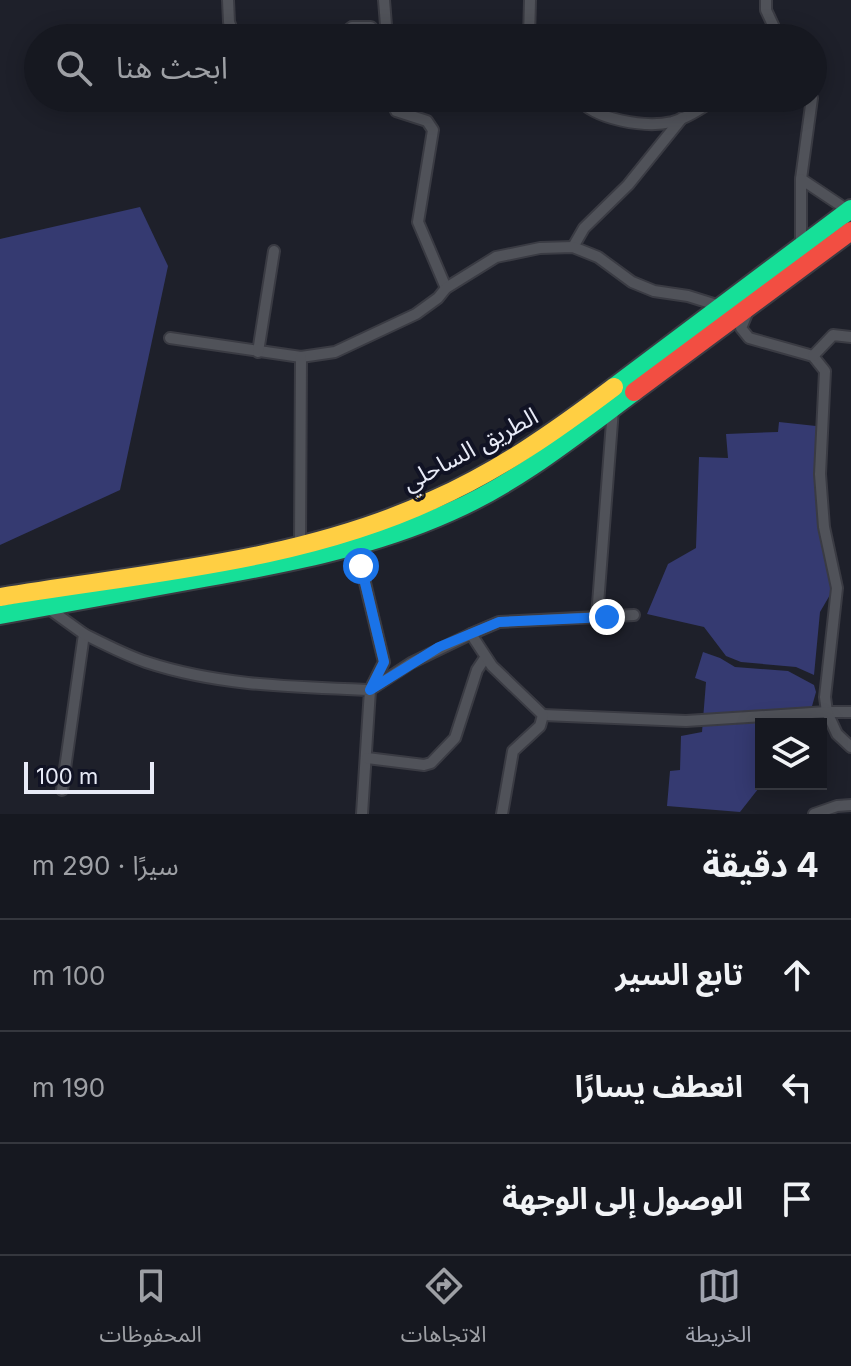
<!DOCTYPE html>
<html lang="ar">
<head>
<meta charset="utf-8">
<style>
	:root { --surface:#161820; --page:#1f2129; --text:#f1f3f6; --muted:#9ea0a5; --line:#35373e; --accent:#a1a4af }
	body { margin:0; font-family:Inter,"Noto Sans Arabic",sans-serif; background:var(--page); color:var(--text); direction:rtl }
	.controls { position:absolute; right:24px; bottom:24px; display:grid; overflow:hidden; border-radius:0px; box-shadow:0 4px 20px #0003 }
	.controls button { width:72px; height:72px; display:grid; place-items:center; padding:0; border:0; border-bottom:2px solid var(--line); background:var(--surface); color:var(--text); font:40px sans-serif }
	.scale { position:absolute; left:24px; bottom:20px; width:130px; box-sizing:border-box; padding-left:8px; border:4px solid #e8ebf7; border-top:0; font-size:22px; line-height:28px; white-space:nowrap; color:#e8ebf7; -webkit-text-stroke:6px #111324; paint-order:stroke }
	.stop { position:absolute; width:24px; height:24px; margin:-18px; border:6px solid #1a73e8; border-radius:50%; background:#fff }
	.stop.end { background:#1a73e8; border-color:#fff; box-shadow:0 2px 8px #0008 }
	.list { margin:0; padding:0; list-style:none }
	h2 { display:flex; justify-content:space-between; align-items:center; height:104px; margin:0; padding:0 32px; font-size:34px }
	h2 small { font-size:26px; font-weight:400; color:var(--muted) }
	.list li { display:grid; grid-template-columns:52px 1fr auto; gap:24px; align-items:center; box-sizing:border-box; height:112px; padding:0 32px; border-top:2px solid var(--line) }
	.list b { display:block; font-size:30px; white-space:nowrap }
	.list em { font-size:26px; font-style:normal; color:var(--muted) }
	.icon { flex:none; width:44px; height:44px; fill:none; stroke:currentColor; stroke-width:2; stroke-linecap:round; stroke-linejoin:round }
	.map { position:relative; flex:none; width:851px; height:814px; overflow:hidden; direction:ltr }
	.search { position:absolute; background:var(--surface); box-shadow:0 4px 20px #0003; left:24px; right:24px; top:24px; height:88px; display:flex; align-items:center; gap:20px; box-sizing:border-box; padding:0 28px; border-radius:44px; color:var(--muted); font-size:30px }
	.sheet { height:440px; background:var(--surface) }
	nav { display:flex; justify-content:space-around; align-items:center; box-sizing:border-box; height:112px; border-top:2px solid var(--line); background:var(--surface); font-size:22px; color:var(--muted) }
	nav a { display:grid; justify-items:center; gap:4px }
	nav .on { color:var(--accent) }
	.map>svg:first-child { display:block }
	.green { fill:#353a71 }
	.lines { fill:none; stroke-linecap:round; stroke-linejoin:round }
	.street-casing { stroke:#3a3b43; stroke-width:14 }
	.fast-casing { stroke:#3a3b43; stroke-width:22 }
	.slow-casing { stroke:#3a3b43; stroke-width:22 }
	.jam-casing { stroke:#3a3b43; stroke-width:22 }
	.street { stroke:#505259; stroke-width:10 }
	.fast { stroke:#16e098; stroke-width:18 }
	.slow { stroke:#ffcf43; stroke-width:18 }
	.jam { stroke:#f24e42; stroke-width:18 }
	.route { stroke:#1a73e8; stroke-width:10 }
	.labels { text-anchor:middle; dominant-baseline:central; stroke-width:8; stroke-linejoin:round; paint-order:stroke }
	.street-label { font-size:24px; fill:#e8ebf7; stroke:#111324 }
</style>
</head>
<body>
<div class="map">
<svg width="851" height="814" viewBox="0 0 851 814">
	<rect width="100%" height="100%" fill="#1e202a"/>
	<g class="green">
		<polygon points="140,207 168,266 120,490 0,545 0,239"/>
		<polygon points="779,422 816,426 823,521 834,588 820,612 814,675 796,667 741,662 726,656 704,627 647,614 668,564 696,548 699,457 728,458 726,434 778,432"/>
		<polygon points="703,652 720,658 735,667 788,671 814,685 816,692 807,724 761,724 762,784 740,812 667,806 670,771 680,770 681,736 702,732 706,682 695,678"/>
	</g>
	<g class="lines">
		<g class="street-casing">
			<g id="street">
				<polyline points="228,0 229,22 235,38"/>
				<polyline points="384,0 387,38"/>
				<polyline points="766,0 766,10 779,38"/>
				<polyline points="338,38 352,27 371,27 380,38"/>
				<polyline points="529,38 530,0"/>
				<polyline points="392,98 396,111 427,121 433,130 418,222 446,288"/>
				<path d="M578,98c16,22 68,30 94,24 15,-4 32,-15 44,-24"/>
				<polyline points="812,98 801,179 849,211"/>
				<polyline points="801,179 801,247"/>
				<polyline points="573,247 584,228 628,185 682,118"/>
				<polyline points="748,311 741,328 749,338 813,356 825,371 820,474 824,527 837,588 825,697 827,712 851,712"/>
				<polyline points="170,338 301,357 335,352 416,314 438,298 446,288 496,257 540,248 573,247 598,257 632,282 654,291 688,296 723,307"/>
				<polyline points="258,352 274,251"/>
				<polyline points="813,356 833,335 851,337"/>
				<polyline points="613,409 597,617 634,615"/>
				<polyline points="300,543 301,357"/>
				<polyline points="356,545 384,662 370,690 411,663 471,634"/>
				<polyline points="48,608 84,634 62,790"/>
				<path d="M84,634c20,10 41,21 62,28 73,24 148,25 224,28l-8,124"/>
				<polyline points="543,715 686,721 827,712 837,734 851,747"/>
				<polyline points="367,758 424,765 431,763 455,738 477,670 485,658"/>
				<polyline points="502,814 513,751 540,726 543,715 492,666 471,634 499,622 597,617"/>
				<polyline points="814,814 837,806 851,805"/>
			</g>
		</g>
		<g class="fast-casing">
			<g id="fast">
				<polyline points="614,387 851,209"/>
				<path d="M0,615c68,-12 136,-25 204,-37 84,-15 168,-31 246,-66 67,-29 126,-77 184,-120"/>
			</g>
		</g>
		<g class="slow-casing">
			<path id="slow" d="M0,597c144,-24 299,-35 433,-97 66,-29 124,-70 181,-113"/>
		</g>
		<g class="jam-casing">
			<polyline id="jam" points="634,392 851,231"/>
		</g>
		<use href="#street" class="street"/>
		<use href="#fast" class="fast"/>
		<use href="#slow" class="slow"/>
		<use href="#jam" class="jam"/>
	</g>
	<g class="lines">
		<polyline class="route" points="361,566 384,662 370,690 439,647 499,622 607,617"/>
	</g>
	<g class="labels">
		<g class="street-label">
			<text transform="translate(470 449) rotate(-28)">الطريق الساحلي</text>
		</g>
	</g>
</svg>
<div class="controls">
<button><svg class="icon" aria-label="layers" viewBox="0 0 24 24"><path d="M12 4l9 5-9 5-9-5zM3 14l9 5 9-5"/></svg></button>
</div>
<div class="scale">100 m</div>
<div class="stop" style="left:361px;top:566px"></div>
<div class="stop end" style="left:607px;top:617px"></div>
<div class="search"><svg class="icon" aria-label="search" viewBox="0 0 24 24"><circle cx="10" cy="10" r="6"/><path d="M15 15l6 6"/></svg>ابحث هنا</div>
</div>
<section class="sheet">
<h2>4 دقيقة<small>سيرًا · 290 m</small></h2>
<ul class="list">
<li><svg class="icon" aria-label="ahead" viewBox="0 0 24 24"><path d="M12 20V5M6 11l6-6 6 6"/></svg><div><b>تابع السير</b></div><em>100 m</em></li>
<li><svg class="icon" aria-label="left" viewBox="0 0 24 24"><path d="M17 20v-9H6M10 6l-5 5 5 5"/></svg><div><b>انعطف يسارًا</b></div><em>190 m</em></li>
<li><svg class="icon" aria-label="arrive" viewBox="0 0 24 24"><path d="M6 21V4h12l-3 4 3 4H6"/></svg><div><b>الوصول إلى الوجهة</b></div></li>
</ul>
</section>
<nav>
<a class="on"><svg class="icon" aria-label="map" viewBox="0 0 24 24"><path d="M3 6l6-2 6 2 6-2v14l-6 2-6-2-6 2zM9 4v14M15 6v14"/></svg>الخريطة</a>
<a><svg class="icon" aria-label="directions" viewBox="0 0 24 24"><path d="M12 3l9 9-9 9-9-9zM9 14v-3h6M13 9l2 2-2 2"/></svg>الاتجاهات</a>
<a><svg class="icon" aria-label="saved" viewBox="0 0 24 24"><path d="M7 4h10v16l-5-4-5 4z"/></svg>المحفوظات</a>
</nav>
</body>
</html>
